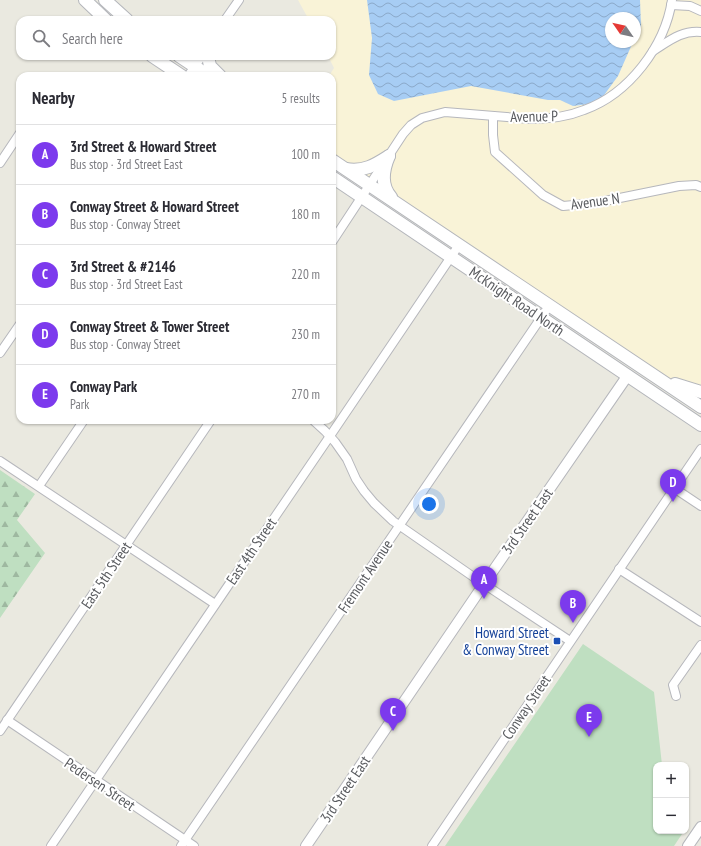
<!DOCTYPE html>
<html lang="en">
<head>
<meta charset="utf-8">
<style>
	:root { --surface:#fff; --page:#f7f7f7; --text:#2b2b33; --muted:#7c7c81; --line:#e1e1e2; --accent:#7c3aed }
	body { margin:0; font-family:"PT Sans Narrow",sans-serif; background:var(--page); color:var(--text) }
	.controls { position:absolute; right:12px; bottom:12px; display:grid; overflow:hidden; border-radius:8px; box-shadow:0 1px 3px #0004 }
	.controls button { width:36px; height:36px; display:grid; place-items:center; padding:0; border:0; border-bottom:1px solid var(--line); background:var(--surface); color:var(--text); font:20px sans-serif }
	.compass { position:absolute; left:605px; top:12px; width:36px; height:36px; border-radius:50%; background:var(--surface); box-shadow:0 1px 3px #0004; rotate:304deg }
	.you { position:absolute; left:429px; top:504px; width:14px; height:14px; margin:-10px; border:3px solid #fff; border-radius:50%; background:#1a73e8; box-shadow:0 0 0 6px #1a73e833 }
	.badge { display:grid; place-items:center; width:26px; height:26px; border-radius:50%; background:var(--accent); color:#fff; font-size:13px; font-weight:700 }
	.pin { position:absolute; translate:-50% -33px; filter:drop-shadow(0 1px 2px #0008) }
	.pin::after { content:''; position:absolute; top:21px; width:14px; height:12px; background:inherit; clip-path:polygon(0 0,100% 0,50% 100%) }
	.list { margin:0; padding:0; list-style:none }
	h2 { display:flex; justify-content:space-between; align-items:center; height:52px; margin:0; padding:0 16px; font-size:17px }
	h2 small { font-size:13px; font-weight:400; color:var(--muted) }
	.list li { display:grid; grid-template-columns:26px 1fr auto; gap:12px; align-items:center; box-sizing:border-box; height:60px; padding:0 16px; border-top:1px solid var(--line) }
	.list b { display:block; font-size:15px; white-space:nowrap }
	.list p { margin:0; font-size:13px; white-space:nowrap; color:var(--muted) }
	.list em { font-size:13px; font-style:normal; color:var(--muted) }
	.icon { flex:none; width:22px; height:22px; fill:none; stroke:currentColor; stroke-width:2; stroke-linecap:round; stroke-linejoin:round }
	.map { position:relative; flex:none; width:701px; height:846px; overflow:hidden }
	.search { position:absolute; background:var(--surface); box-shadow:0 1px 3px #0004; left:16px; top:16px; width:320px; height:44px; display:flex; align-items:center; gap:10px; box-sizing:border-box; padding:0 14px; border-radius:12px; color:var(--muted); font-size:15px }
	.panel { position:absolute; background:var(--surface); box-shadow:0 1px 3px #0004; left:16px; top:72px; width:320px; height:352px; border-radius:12px }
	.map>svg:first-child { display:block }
	.commercial { fill:#f9f3d7; fill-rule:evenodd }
	.green { fill:#bfdfc1 }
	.forest { fill:url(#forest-firs) }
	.water { fill:url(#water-waves) }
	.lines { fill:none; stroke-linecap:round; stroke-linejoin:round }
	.minor-casing { stroke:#b6b7bc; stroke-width:10 }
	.tertiary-casing { stroke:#b6b7bc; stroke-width:12 }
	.secondary-casing { stroke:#b4b6bb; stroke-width:14 }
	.minor { stroke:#fff; stroke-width:8 }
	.tertiary { stroke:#fff; stroke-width:10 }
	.secondary { stroke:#fff; stroke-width:12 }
	.transit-dot { fill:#1a4fb4; stroke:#fff; stroke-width:1.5 }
	.labels { text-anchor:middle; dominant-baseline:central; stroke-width:4; stroke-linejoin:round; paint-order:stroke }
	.street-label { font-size:15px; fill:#595b5f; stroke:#fff }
	.transit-label { font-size:15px; fill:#164399; stroke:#fff; text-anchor:end }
</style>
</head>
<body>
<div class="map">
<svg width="701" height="846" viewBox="0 0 701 846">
	<defs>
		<pattern id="forest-firs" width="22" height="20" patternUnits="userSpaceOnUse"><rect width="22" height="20" fill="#bfdfc1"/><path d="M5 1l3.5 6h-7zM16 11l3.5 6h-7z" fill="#9eb8a0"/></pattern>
		<pattern id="water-waves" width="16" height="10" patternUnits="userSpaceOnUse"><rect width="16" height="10" fill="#a7cdf4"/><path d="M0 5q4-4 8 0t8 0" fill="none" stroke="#8ba9c9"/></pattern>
	</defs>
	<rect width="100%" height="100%" fill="#eae9e0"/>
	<path class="commercial" d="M298,0h403v401l-369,-247v-78h-3l5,-8 -6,-12h4v-36h-23zM611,18h24v24h-24z"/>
	<polygon class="green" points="583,644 654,692 662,765 656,765 656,831 684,831 674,846 445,846"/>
	<polygon class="forest" points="0,470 35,494 17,520 45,553 0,618"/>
	<polygon class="water" points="367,0 640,0 641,26 635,39 635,18 611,18 611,42 633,42 618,76 602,98 596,103 573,106 560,100 548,100 471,86 394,101 378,94 369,75 372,38"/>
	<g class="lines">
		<g class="minor-casing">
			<g id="minor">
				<polyline points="671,5 690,6 701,11"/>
				<polyline points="225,20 239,0"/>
				<path d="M653,51c16,-10 29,-21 48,-19"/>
				<polyline points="188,76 202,56"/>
				<polyline points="493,116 493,135 495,152 543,195 563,206 595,203 679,186 696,185 701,187"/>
				<polyline points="0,163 20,133"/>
				<path d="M332,242l71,-108 8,-9 11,-7 23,-6 85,7c19,0 37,-2 54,-9 45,-16 81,-64 88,-110"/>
				<polyline points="0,353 20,324"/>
				<polyline points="313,420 325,431 335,442 347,459 356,479 364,491 374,503 393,521 475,578 570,641"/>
				<polyline points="0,461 215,604"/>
				<polyline points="39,486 84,420"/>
				<polyline points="674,488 701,506"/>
				<polyline points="619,569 701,622"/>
				<polyline points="676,696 673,685 701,645"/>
				<polyline points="7,720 194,846"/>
				<polyline points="0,731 211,420"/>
				<polyline points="51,846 330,436 459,245"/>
				<polyline points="181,846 549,306"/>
				<polyline points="432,846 701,449"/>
			</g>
		</g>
		<g class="tertiary-casing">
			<g id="tertiary">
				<polyline points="306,846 484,584 628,375"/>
				<polyline points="688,846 701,827"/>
			</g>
		</g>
		<g class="secondary-casing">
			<g id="secondary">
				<polyline points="85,0 106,20"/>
				<polyline points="105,0 127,20"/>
				<polyline points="152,56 182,76"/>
				<polyline points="179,56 209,76"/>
				<polyline points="208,56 210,66 220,76"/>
				<path d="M389,156c-6,14 -9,29 2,41"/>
				<polyline points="332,160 701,407"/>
				<path d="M346,169c18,3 29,-4 43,-13"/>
				<polyline points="332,177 701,425"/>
				<polyline points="675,384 701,392"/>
			</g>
		</g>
		<use href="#minor" class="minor"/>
		<use href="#tertiary" class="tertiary"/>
		<use href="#secondary" class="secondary"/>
	</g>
	<rect class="transit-dot" x="553" y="637" width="8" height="8" rx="2"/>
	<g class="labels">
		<g class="street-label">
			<text transform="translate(534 116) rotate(-1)">Avenue P</text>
			<text transform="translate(595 201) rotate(-8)">Avenue N</text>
			<text transform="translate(517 301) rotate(34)">McKnight Road North</text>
			<text transform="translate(527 521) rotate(-55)">3rd Street East</text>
			<text transform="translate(251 551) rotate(-56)">East 4th Street</text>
			<text transform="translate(106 575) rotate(-56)">East 5th Street</text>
			<text transform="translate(365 576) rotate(-56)">Fremont Avenue</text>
			<text transform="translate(526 707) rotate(-56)">Conway Street</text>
			<text transform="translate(100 784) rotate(34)">Pedersen Street</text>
			<text transform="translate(345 789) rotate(-56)">3rd Street East</text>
		</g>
		<g class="transit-label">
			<text x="549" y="632">Howard Street<tspan x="549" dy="17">&amp; Conway Street</tspan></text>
		</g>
	</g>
</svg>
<div class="controls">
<button>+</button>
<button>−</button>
</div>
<svg class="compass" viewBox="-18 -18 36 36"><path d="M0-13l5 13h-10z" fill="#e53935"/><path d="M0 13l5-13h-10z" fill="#7c7c81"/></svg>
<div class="you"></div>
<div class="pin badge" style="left:484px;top:599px">A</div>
<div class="pin badge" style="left:573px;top:623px">B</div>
<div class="pin badge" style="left:393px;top:731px">C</div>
<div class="pin badge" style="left:673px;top:502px">D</div>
<div class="pin badge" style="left:589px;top:737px">E</div>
<div class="search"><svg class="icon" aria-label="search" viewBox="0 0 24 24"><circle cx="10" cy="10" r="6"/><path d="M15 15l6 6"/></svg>Search here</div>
<section class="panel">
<h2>Nearby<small>5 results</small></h2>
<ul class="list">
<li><span class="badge">A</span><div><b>3rd Street &amp; Howard Street</b><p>Bus stop · 3rd Street East</p></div><em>100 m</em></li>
<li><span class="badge">B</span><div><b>Conway Street &amp; Howard Street</b><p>Bus stop · Conway Street</p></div><em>180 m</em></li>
<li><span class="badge">C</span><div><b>3rd Street &amp; #2146</b><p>Bus stop · 3rd Street East</p></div><em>220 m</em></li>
<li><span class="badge">D</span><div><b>Conway Street &amp; Tower Street</b><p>Bus stop · Conway Street</p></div><em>230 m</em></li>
<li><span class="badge">E</span><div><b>Conway Park</b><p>Park</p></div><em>270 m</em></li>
</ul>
</section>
</div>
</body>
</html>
